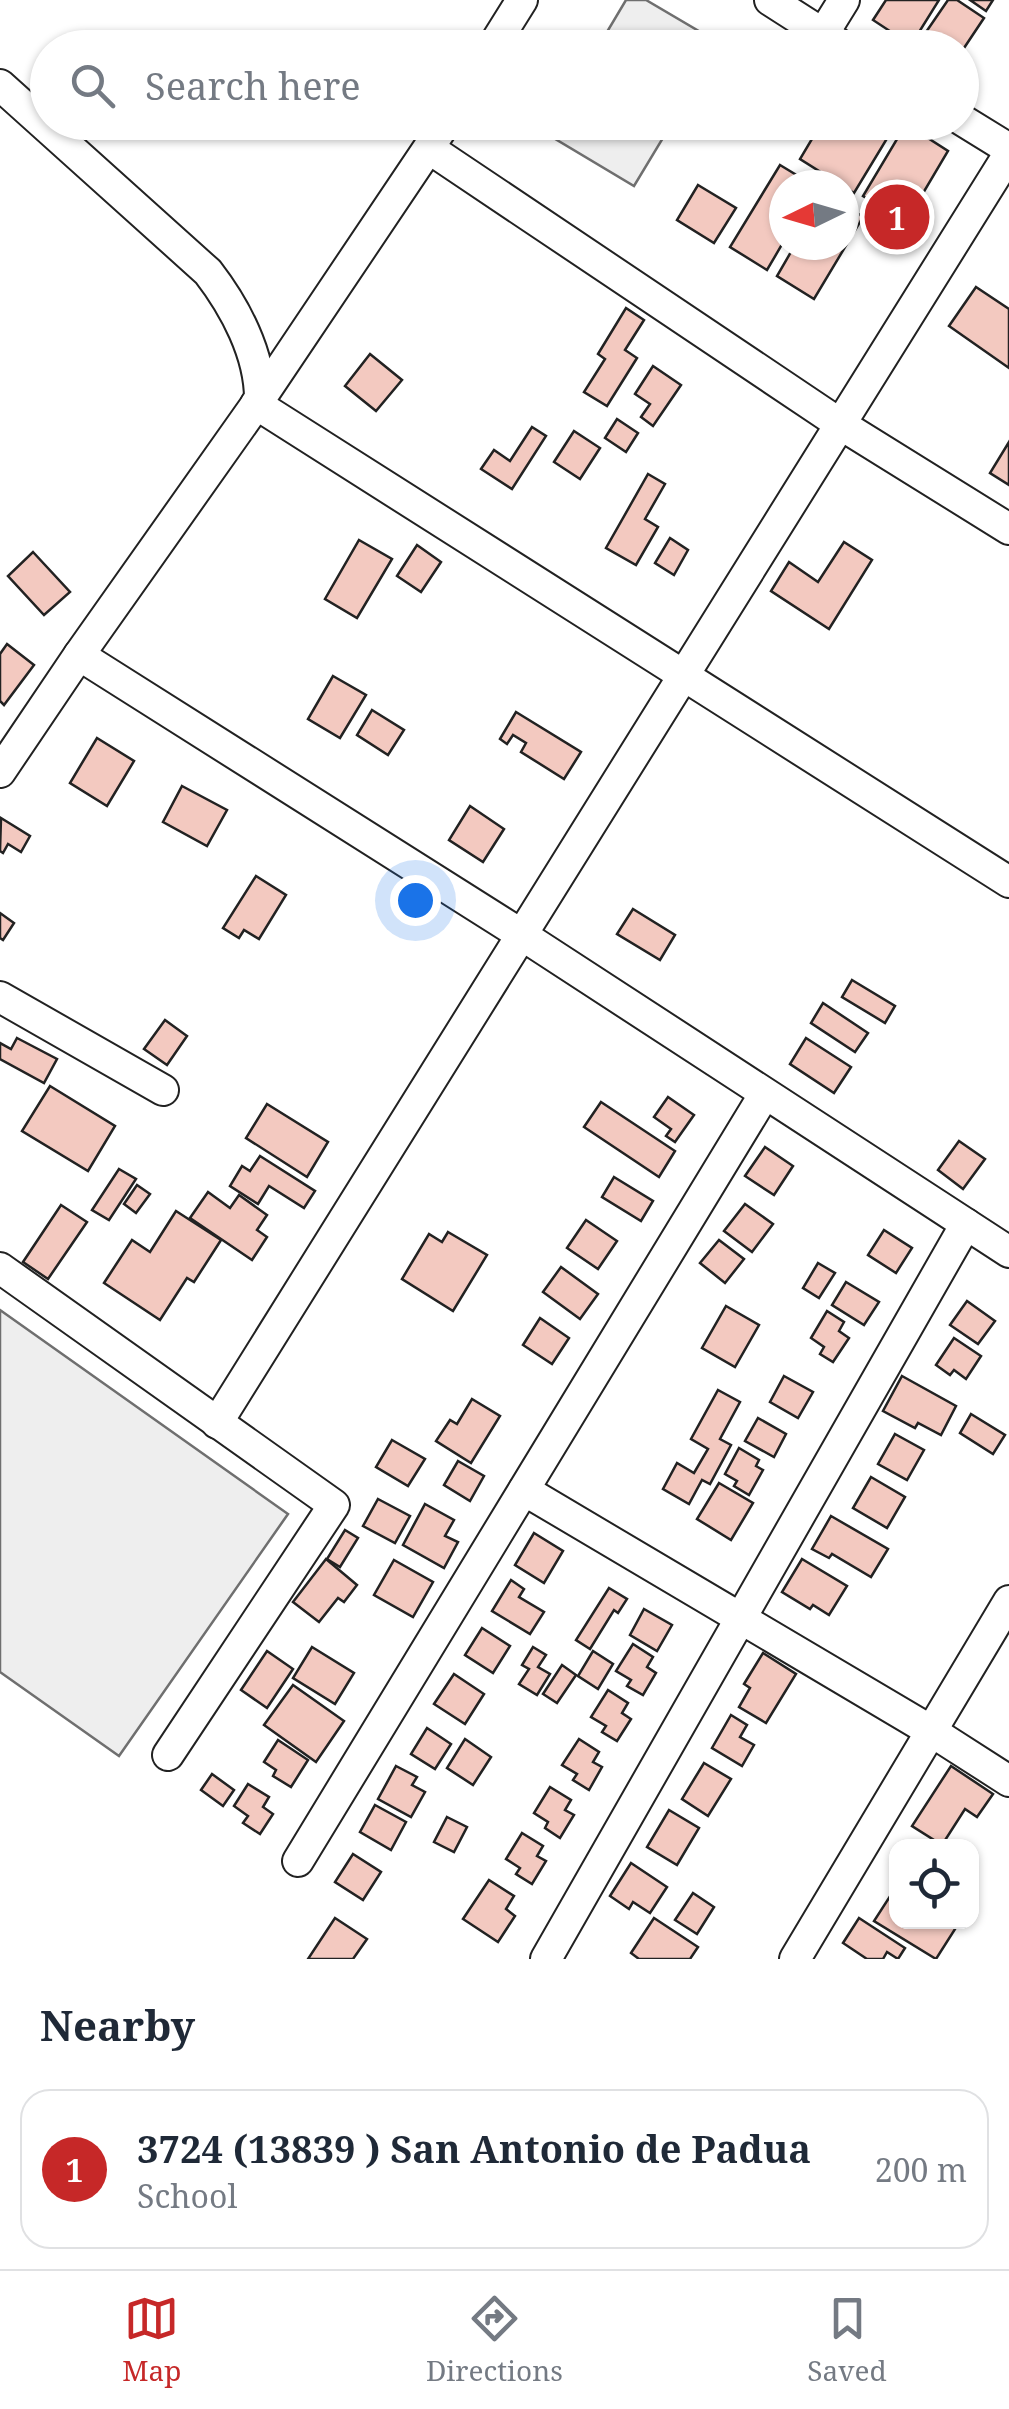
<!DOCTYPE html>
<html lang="en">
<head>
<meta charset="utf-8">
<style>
	:root { --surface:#fff; --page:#f2f2f3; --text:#1f2937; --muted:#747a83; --line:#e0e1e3; --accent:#c62828 }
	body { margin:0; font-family:"Noto Serif",serif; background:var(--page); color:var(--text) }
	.controls { position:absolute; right:30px; bottom:30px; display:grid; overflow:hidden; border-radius:20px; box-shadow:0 2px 8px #0004 }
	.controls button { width:90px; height:90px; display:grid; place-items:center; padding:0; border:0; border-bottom:2px solid var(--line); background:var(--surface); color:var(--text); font:50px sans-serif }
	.compass { position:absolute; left:769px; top:170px; width:90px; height:90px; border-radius:50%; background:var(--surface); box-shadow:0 2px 8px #0004; rotate:265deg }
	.you { position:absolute; left:415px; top:900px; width:35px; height:35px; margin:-25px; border:8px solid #fff; border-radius:50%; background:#1a73e8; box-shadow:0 0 0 15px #1a73e833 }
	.badge { display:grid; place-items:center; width:65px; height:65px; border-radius:50%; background:var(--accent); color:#fff; font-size:32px; font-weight:700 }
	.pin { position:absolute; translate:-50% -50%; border:5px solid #fff; box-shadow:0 2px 10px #0006 }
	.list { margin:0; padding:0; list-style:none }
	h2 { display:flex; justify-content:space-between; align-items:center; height:130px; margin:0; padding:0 40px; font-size:42px }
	h2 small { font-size:32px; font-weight:400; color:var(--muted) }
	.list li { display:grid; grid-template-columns:65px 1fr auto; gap:30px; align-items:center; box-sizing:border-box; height:160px; margin:0 20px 20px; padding:0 20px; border:2px solid var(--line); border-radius:30px }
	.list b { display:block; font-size:38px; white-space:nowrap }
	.list p { margin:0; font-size:32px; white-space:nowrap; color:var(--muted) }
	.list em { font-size:32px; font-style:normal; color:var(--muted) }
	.icon { flex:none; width:55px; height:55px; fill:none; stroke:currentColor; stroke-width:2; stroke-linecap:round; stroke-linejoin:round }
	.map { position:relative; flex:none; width:1009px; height:1959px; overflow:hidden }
	.search { position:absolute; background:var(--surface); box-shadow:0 2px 8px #0004; left:30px; right:30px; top:30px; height:110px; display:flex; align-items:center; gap:25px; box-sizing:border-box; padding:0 35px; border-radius:55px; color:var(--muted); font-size:38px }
	.sheet { height:310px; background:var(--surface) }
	nav { display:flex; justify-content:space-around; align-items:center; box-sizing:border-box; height:140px; border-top:2px solid var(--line); background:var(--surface); font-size:28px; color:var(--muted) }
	nav a { display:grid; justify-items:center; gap:5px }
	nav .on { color:var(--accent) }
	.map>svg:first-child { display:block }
	.green { fill:#eee; stroke:#6f6f6f; stroke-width:2.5 }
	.building { fill:#f3c9c0; stroke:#222; stroke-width:2.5 }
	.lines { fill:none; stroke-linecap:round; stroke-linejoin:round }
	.minor-casing { stroke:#222; stroke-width:34 }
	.minor { stroke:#fff; stroke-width:30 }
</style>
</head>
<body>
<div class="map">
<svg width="1009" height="1959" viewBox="0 0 1009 1959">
	<rect width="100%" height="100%" fill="#fff"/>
	<g class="green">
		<polygon points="626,0 646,0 719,43 716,48 598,47"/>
		<polygon points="554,122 672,122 672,123 634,186 547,134"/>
		<polygon points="0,1310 288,1514 119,1756 0,1672"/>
	</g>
	<g class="building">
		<polygon points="886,0 939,0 911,45 873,20"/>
		<polygon points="948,0 957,0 984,18 962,51 962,48 942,48 924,35"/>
		<polygon points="970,0 993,0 986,11"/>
		<polygon points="738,122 763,122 756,133"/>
		<polygon points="822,122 897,122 854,193 800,159"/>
		<polygon points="906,124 948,151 906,222 863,196"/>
		<polygon points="780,165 813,185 784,185 784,241 767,270 730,247"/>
		<polygon points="698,185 736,208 714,243 677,220"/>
		<polygon points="844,205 863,217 814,299 777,276 795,245 844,245"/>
		<polygon points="976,287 1009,309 1009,368 949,326"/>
		<polygon points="626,308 644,320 625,350 637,358 607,406 584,392 605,359 598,354"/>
		<polygon points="370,354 402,380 376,411 345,386"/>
		<polygon points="653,366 681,385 653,426 641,417 650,404 635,394"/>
		<polygon points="617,419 638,433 626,452 605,438"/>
		<polygon points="532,427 546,436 512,489 481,469 494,450 510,461"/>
		<polygon points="574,431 600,448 580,479 554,462"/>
		<polygon points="1009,442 1009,485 990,473"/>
		<polygon points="648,474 665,484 645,519 658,527 636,565 606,548"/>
		<polygon points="670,538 688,550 674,575 655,563"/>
		<polygon points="359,540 392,559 357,618 325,599"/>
		<polygon points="844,542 872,560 829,629 771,591 789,562 818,582"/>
		<polygon points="417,545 441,562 421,592 397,576"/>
		<polygon points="33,552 70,592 44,615 8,576"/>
		<polygon points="7,644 34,665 4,705 0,701 0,654"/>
		<polygon points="333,676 366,695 340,738 308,719"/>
		<polygon points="372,710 404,730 388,755 357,735"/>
		<polygon points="516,712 581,752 564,779 521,752 526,743 513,735 507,744 500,739"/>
		<polygon points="97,738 134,761 107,806 70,783"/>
		<polygon points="182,786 227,810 207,846 163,822"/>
		<polygon points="470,806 504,829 483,862 449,840"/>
		<polygon points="1,818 30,836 21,852 8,844 3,853 0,851"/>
		<polygon points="256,876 286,895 259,939 244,930 239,938 223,928"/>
		<polygon points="633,909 675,935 660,960 617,934"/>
		<polygon points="0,913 14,923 3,940 0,938"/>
		<polygon points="852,980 895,1006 885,1023 842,997"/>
		<polygon points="823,1003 868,1033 855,1052 811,1023"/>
		<polygon points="165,1020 187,1036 167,1065 144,1049"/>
		<polygon points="17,1038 57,1059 44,1083 0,1059 0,1043 11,1049"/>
		<polygon points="806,1038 851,1067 834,1093 790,1064"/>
		<polygon points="50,1086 115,1126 88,1171 22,1131"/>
		<polygon points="668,1097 694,1115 675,1142 666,1136 671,1129 654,1117"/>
		<polygon points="601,1102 675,1151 659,1177 584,1127"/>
		<polygon points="267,1104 328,1142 307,1177 246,1138"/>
		<polygon points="959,1141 985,1159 963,1189 938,1170"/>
		<polygon points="765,1147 793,1166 774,1195 745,1176"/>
		<polygon points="260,1156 315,1191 304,1208 269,1186 258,1204 230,1186 242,1166 250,1171"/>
		<polygon points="119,1169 136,1179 109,1220 92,1210"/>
		<polygon points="614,1177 653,1201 641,1221 602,1197"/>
		<polygon points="137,1185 150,1194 136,1213 124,1204"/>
		<polygon points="208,1192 230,1208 239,1195 267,1215 257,1230 267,1237 252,1260 190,1218"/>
		<polygon points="745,1204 773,1224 752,1252 724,1231"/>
		<polygon points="61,1205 87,1222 48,1279 23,1262"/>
		<polygon points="176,1211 221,1240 194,1282 187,1278 160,1320 104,1283 132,1240 150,1252"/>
		<polygon points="586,1220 617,1241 598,1269 567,1248"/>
		<polygon points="884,1230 912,1248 896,1273 868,1255"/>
		<polygon points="448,1232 487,1255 453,1311 402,1279 429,1234 442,1242"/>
		<polygon points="719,1240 744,1259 725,1283 700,1263"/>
		<polygon points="818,1263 835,1273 819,1298 803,1288"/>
		<polygon points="561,1267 598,1294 580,1319 543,1292"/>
		<polygon points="846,1282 879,1302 864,1325 832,1305"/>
		<polygon points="967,1301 995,1321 978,1344 950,1325"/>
		<polygon points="726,1306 759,1325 735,1367 702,1348"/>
		<polygon points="827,1311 844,1322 839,1331 849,1338 833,1362 820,1354 824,1347 811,1338"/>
		<polygon points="540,1318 569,1338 552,1364 523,1345"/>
		<polygon points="954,1338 981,1356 966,1379 954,1370 950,1375 936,1365"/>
		<polygon points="784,1376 813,1392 798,1418 770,1402"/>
		<polygon points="902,1376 956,1406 941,1435 918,1423 915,1428 883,1411"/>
		<polygon points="718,1390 740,1402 720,1439 731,1445 710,1484 702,1480 689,1504 663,1489 677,1463 694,1473 708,1449 691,1439"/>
		<polygon points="472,1399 500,1416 471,1463 436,1441 450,1420 457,1424"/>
		<polygon points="971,1414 1005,1435 993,1454 960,1433"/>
		<polygon points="758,1418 786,1434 774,1457 745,1441"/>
		<polygon points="895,1434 924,1450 907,1480 878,1464"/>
		<polygon points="392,1440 425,1459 408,1486 376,1467"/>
		<polygon points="739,1448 759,1460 756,1466 763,1470 749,1495 734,1486 737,1481 725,1474"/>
		<polygon points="458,1461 484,1476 470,1501 444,1485"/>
		<polygon points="871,1477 905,1497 887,1528 853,1508"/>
		<polygon points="719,1483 753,1503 731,1540 697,1519"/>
		<polygon points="378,1499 410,1516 395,1543 363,1526"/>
		<polygon points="425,1504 454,1520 445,1536 458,1542 444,1568 403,1545"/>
		<polygon points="831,1516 888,1549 871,1577 832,1554 829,1558 812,1549"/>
		<polygon points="345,1530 358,1538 340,1567 327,1559"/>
		<polygon points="534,1533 563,1551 544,1583 515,1565"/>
		<polygon points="326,1559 357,1585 344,1602 338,1598 319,1622 293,1602"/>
		<polygon points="802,1559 847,1586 829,1615 813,1605 810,1609 782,1592"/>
		<polygon points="394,1560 433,1582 413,1617 374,1595"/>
		<polygon points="511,1580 524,1589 519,1597 544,1612 530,1634 492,1611"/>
		<polygon points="609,1588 627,1599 618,1613 614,1610 590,1649 576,1640"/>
		<polygon points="644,1609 672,1625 657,1651 630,1635"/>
		<polygon points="482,1628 510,1646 493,1673 465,1655"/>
		<polygon points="633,1644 653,1657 647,1667 656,1673 643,1695 627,1686 631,1680 616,1671"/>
		<polygon points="312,1647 354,1673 335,1704 293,1678"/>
		<polygon points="533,1647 546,1655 538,1667 550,1674 537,1695 519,1684 529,1669 522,1665"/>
		<polygon points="267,1651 293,1669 267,1708 241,1690"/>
		<polygon points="593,1651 613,1664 598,1689 578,1676"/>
		<polygon points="763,1653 796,1674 766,1723 739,1707 750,1688 744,1684"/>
		<polygon points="562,1665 576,1675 557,1703 543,1694"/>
		<polygon points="454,1674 484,1694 465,1724 434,1704"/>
		<polygon points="293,1685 344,1721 316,1762 264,1725"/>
		<polygon points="608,1690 628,1703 622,1713 631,1719 617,1741 602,1732 606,1726 591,1717"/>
		<polygon points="731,1715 747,1725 740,1737 754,1745 742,1766 712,1748"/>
		<polygon points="427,1728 451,1744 435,1769 411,1754"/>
		<polygon points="465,1739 491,1757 473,1785 447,1768"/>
		<polygon points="579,1739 599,1752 593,1762 602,1767 589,1790 573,1780 577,1774 562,1765"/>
		<polygon points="278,1740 308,1760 291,1787 273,1776 276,1770 264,1762"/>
		<polygon points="704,1763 731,1779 708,1816 682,1799"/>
		<polygon points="396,1766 417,1777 412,1785 425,1792 411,1817 378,1799"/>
		<polygon points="951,1766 993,1794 977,1817 965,1809 942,1845 912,1826"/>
		<polygon points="212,1774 234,1790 223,1806 201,1790"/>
		<polygon points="248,1784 269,1797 263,1807 273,1814 260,1834 243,1823 248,1816 234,1806"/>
		<polygon points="550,1787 571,1800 565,1810 574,1815 560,1838 545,1828 548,1822 534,1813"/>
		<polygon points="375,1805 406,1822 391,1850 360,1832"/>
		<polygon points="669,1810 699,1828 677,1865 647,1847"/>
		<polygon points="447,1817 467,1827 454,1852 434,1842"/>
		<polygon points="522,1833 543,1846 537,1856 546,1861 532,1884 516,1874 520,1868 506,1859"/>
		<polygon points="353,1854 381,1872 363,1900 335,1882"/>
		<polygon points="631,1863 667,1887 650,1913 633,1902 629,1909 610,1896"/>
		<polygon points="489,1880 514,1896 506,1909 515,1916 498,1942 463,1919"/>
		<polygon points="896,1887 896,1922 950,1922 957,1926 936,1959 874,1921"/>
		<polygon points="693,1893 714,1907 697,1934 675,1920"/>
		<polygon points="335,1918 367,1939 353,1959 308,1959"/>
		<polygon points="654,1918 698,1947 690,1959 639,1959 631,1953"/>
		<polygon points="859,1918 905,1948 898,1959 887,1952 883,1959 867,1959 843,1943"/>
	</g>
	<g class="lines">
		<g class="minor-casing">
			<g id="minor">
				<polyline points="770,0 845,48"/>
				<polyline points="823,34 844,0"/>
				<polyline points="492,48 522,0"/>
				<path d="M0,85l208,187c27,35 52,82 52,127"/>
				<polyline points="962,120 1009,149"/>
				<polyline points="430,149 840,424 1009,529"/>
				<polyline points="256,404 1009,882"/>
				<polyline points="79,655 522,935 1009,1252"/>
				<polyline points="0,772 79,655 260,399 446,122"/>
				<polyline points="0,997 163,1090"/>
				<polyline points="0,1268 334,1505 168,1755"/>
				<polyline points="217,1423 1009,154"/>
				<polyline points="524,1490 931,1731 1009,1781"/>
				<polyline points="298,1861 764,1095"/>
				<polyline points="546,1959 966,1224"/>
				<polyline points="795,1959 1009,1601"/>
			</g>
		</g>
		<use href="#minor" class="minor"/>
	</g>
</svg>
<div class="controls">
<button><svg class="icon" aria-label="locate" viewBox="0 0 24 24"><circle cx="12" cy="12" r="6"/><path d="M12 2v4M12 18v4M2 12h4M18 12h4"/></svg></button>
</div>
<svg class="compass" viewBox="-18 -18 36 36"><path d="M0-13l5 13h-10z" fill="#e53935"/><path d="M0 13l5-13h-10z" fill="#747a83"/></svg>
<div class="you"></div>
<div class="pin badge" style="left:897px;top:217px">1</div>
<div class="search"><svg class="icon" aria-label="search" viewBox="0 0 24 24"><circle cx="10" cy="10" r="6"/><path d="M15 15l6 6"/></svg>Search here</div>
</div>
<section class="sheet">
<h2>Nearby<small></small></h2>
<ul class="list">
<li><span class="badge">1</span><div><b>3724 (13839 ) San Antonio de Padua</b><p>School</p></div><em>200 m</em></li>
</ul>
</section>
<nav>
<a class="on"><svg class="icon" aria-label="map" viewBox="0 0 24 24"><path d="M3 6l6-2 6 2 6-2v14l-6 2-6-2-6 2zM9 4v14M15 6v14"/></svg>Map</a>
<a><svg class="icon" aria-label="directions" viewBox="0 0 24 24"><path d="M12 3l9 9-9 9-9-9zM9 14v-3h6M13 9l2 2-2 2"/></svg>Directions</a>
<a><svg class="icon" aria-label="saved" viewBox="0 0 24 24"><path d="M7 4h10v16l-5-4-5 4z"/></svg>Saved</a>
</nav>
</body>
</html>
